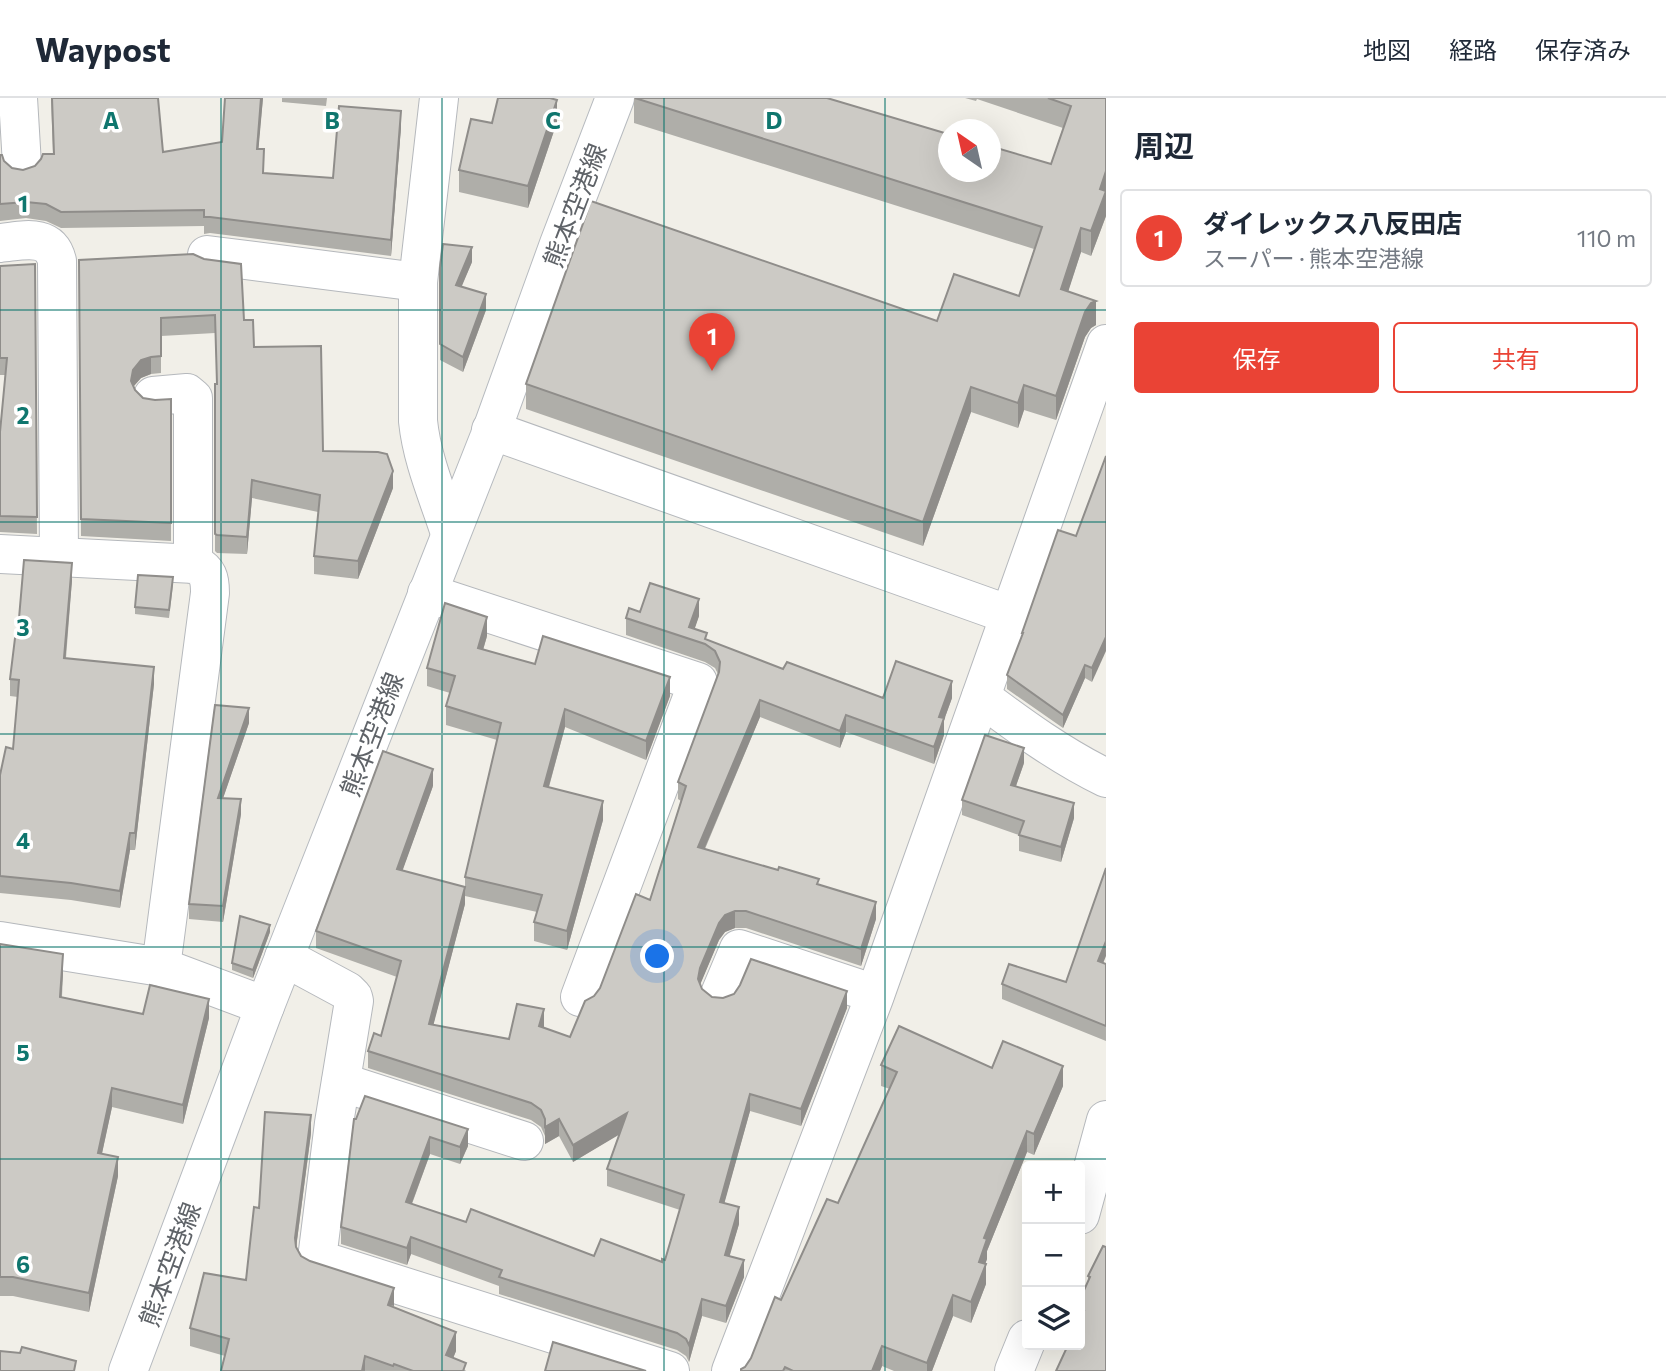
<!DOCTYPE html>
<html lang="ja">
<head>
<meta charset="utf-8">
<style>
	:root { --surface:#fff; --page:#f2f2f3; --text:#1f2937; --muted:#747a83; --line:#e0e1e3; --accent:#ea4335 }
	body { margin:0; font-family:Commissioner,"Noto Sans JP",sans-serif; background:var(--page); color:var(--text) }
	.controls { position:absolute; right:21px; bottom:21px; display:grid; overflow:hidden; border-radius:7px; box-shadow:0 7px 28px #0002 }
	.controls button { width:63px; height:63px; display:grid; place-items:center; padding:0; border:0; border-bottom:2px solid var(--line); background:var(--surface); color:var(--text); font:35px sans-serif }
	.compass { position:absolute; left:938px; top:21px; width:63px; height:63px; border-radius:50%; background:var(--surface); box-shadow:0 7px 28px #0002; rotate:326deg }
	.you { position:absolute; left:658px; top:859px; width:24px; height:24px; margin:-18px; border:5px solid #fff; border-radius:50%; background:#1a73e8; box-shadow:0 0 0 10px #1a73e833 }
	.badge { display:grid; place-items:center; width:46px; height:46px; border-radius:50%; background:var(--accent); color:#fff; font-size:23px; font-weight:700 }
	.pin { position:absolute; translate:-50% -58px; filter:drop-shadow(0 2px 4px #0008) }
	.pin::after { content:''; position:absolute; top:37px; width:24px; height:21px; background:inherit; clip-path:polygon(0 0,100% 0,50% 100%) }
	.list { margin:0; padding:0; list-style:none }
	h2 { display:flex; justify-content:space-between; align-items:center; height:91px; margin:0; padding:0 28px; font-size:30px }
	h2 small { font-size:23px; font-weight:400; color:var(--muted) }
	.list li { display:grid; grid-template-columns:46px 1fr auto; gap:21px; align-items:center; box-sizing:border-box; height:98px; margin:0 14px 14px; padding:0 14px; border:2px solid var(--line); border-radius:7px }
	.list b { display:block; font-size:26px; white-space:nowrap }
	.list p { margin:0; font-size:23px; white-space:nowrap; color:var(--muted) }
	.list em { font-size:23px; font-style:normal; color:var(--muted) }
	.actions { display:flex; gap:14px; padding:21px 28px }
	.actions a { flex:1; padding:16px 0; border:2px solid var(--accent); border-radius:7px; text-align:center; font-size:24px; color:var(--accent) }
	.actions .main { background:var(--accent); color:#fff }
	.icon { flex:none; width:38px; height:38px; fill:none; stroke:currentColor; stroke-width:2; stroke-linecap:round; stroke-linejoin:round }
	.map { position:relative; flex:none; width:1106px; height:1273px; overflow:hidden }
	header { display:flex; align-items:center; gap:42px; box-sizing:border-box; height:98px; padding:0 35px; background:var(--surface); border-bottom:2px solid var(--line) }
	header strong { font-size:33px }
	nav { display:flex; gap:38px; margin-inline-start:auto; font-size:24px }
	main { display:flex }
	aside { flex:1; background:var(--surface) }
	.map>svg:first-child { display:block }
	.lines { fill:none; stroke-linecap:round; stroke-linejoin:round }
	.street-casing { stroke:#b5b8bc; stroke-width:40 }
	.secondary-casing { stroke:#b6babf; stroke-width:40 }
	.street { stroke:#fff; stroke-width:38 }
	.secondary { stroke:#fff; stroke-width:38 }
	.wall { fill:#afaea9 }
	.shaded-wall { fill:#8f8d8a }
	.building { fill:#cccac5; stroke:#8f8d8a; stroke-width:2 }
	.grid { fill:none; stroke:#0f766e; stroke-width:2; stroke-opacity:0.55 }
	.labels { text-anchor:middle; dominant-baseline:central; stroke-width:7; stroke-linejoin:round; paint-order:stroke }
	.street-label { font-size:26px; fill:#5f6368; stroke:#fff }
	.grid-label { font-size:23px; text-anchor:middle; font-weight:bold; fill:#0f766e; stroke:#fff; stroke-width:7; stroke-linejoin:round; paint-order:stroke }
</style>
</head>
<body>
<header>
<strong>Waypost</strong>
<nav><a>地図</a><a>経路</a><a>保存済み</a></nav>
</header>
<main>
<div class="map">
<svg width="1106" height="1273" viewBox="0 0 1106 1273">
	<rect width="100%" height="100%" fill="#f1efe8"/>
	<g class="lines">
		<g class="street-casing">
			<g id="street">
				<polyline points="18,0 22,67"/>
				<path d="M439,0l-21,184v139c4,39 20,75 32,112"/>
				<path d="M0,145c22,-2 50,-11 57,18l2,296"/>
				<polyline points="207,157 418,184"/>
				<polyline points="153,298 187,295 193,300 193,466"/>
				<polyline points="491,332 1010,517"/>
				<path d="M0,456l195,10c13,7 15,14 15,29l-49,374"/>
				<polyline points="427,495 698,584 580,899"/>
				<path d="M981,599c40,30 80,59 125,81"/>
				<polyline points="0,843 161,869 265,908"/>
				<polyline points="284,859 347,893 353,899 354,903 334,1025 317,1161 670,1273"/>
				<polyline points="720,896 739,851 875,896"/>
				<polyline points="341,984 524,1043"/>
				<polyline points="1080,1117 1106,1022"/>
				<polyline points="731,1273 874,900 1106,246"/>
				<polyline points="1014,1273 1027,1241"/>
			</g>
		</g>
		<g class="secondary-casing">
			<polyline id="secondary" points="128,1273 265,908 489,340 559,146 615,0"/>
		</g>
		<use href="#street" class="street"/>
		<use href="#secondary" class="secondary"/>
	</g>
	<g class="wall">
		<polygon points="51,0 158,0 163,54 222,44 225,0 263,0 258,51 263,75 333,80 401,29 391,158 210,135 204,136 204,128 61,130 46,123 26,120 0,123 0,57 4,63 12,70 23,72 35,68 53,56"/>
		<polygon points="282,0 327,0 326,8 282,4"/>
		<polygon points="634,0 1051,66 1063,30 977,1 976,3 965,0 1106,0 1106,118 1091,158 1081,154 1068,193 1096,227 1091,230 1085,239 1056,322 1024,312 1018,330 971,314 923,448 526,311 526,286 937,223 1019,198 1034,151 634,25"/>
		<polygon points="557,24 528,110 459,94 459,72 492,25"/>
		<polygon points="79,162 244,222 254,249 323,353 393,390 358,481 314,476 314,458 318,414 252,400 247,456 217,455 215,453 215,286 217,286 215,235 161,238 161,275 151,276 141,280 133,289 135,292 143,300 155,302 171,301 171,443 81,438"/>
		<polygon points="472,164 461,189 486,212 463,274 440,262 440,170"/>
		<polygon points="35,166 37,436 0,434 0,334 5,277 0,277 0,168"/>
		<polygon points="1106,358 1092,584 1085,580 1063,630 1007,591 1007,577 1022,539 1022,535 1076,438"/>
		<polygon points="72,482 66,560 154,586 135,752 130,752 120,810 71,802 0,795 0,677 13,651 18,599 10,598 10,581 18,532"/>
		<polygon points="173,487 169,520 135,516 135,509"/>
		<polygon points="640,514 699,518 694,531 707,542 783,571 883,600 952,600 944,622 944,637 934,666 846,634 840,650 760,619 705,751 819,786 876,821 861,868 746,830 735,830 725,834 719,842 700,886 702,891 712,899 847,910 801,1028 750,1013 724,1105 739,1126 729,1158 744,1179 726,1225 702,1218 689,1264 686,1258 677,1252 499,1196 499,1188 411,1156 407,1167 341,1146 341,1129 354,1021 468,1048 460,1066 430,1056 412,1106 466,1124 594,1158 662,1164 665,1162 680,1112 607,1088 607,1071 619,1036 573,1064 559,1038 545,1046 545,1038 541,1029 531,1022 368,970 368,953 381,938 397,879 316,850 316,833 433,688 402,773 465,789 465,779 497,642 446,627 446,608 450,595 427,588 427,570 487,538 483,552 535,566 670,598 646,662 565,629 549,689 603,722 567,852 534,843 534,824 537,814 465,798 465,806 433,927 509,941 544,929 544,930 570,939 600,890 650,802 681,703 678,701 678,684 718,576 715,570 705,564 626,537 626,520"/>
		<polygon points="215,607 249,625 223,700 241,716 223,824 189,821 189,806"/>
		<polygon points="1024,665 1016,688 1074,720 1061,764 1019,753 1019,737 962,717 962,702"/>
		<polygon points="270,834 253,880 232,872 232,865"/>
		<polygon points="0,846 63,875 62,899 143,916 209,920 183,1026 112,1009 102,1055 118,1078 89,1214 13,1198 0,1198"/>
		<polygon points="1103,865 1106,866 1106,943 1002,901 1002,886 1066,884"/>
		<polygon points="881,967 992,970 1063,988 1034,1057 1027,1054 987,1153 987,1161 985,1166 986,1186 971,1225 953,1218 932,1273 894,1273 882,1268 880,1273 741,1273 745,1269 751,1260 781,1202 838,1105 890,991 881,988"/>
		<polygon points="311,1035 296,1150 301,1158 394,1209 456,1253 453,1260 466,1273 221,1273 225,1258 190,1248 190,1230 246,1182 259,1110"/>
		<polygon points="1106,1149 1080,1247 1080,1201 1088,1184 1088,1178"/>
	</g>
	<g class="shaded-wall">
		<polygon points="261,0 263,0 257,68 257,51"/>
		<polygon points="557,2 557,24 528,110 528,88"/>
		<polygon points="401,13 401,29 391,158 391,142"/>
		<polygon points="1106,73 1106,118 1091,158 1091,133 1100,91"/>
		<polygon points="1081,130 1081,154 1061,216 1061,191"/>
		<polygon points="472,149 472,164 456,202 456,187"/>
		<polygon points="486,196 486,212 463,274 463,259"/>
		<polygon points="1096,203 1096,227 1091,230 1085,239 1056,322 1056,298 1085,214 1091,205"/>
		<polygon points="151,259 151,276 141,280 133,289 131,283 133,272 141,262"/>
		<polygon points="1024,287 1024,312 1018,330 1018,305"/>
		<polygon points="971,289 971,314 923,448 923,424"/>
		<polygon points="393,373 393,390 358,481 358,463"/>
		<polygon points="252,382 252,400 247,456 247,439"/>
		<polygon points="72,465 72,482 64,577 64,560"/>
		<polygon points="699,501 699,518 691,542 689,529"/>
		<polygon points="487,519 487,538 478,569 478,550"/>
		<polygon points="1106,539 1106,553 1092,584 1092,570"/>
		<polygon points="1085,567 1085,580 1063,630 1063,617"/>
		<polygon points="154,569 154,586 135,752 135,735"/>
		<polygon points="670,579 670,598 646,662 646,643"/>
		<polygon points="952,583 952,600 944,622 944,637 934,666 934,649 939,619"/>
		<polygon points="760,602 760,619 698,766 698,749"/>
		<polygon points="249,610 249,625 218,715 218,700"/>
		<polygon points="565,611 565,629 544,706 544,688"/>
		<polygon points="846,617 846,634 840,650 840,633"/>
		<polygon points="1024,650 1024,665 1011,702 1011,687"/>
		<polygon points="433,671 433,688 397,788 397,771"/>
		<polygon points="241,701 241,716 223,824 223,808"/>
		<polygon points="603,703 603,722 567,852 567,833"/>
		<polygon points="1074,705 1074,720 1061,764 1061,749"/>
		<polygon points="130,735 130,752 120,810 120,793"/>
		<polygon points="465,789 465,806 429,944 429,926"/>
		<polygon points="876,804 876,821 861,868 861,851"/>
		<polygon points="735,813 735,830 725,834 719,842 700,887 698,881 700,870 719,825 725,817"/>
		<polygon points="270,827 270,834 253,880 253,872"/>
		<polygon points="1106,843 1106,858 1098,878 1098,863"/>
		<polygon points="63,856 63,875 60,918 60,899"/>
		<polygon points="847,893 847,910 801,1028 801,1011"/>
		<polygon points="209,901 209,920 183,1026 183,1007"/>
		<polygon points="544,911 544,929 539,945 539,928"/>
		<polygon points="1063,968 1063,988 1034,1057 1034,1036"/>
		<polygon points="112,990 112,1009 98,1074 98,1055"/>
		<polygon points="750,996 750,1013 720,1121 720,1104"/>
		<polygon points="627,1015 627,1032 573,1064 573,1047"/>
		<polygon points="311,1017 311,1035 295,1158 295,1140"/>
		<polygon points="559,1021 559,1038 545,1046 545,1029"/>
		<polygon points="468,1031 468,1048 460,1066 460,1049"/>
		<polygon points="1027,1033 1027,1054 987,1153 987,1161 982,1175 986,1166 986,1186 971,1225 971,1204 984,1140"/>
		<polygon points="430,1039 430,1056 406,1121 406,1104"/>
		<polygon points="118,1059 118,1078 89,1214 89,1195"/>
		<polygon points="739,1109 739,1126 725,1174 725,1157"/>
		<polygon points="411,1139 411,1156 407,1167 407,1150"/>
		<polygon points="744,1162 744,1179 726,1225 726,1208"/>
		<polygon points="394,1190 394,1208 388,1207"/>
		<polygon points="953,1197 953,1218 932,1273 927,1273 927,1265"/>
		<polygon points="702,1201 702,1218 689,1264 689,1247"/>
		<polygon points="456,1234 456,1253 448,1273 446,1257"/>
		<polygon points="882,1248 882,1268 880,1273 872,1273"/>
		<polygon points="365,1258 365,1273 362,1273"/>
	</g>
	<g class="building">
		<polygon points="52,0 158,0 163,54 222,44 225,0 261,0 257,51 264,51 263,75 333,80 339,8 401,13 391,142 210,119 204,119 204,112 61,114 46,106 26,104 0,106 0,57 2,57 4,63 12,70 23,72 35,68 41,61 43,56 54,56"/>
		<polygon points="498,0 550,0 557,2 528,88 459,72 471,21 492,25"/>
		<polygon points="635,0 827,0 948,36 948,74 990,74 990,48 1051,66 1071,8 1048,0 1106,0 1106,73 1100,91 1106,93 1091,133 1081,130 1061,191 1096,203 1091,205 1085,214 1056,298 1024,287 1018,305 971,289 923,424 526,286 591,103 937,223 954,176 1019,198 1042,129"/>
		<polygon points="443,146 472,149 456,187 486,196 463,259 440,246 440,170"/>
		<polygon points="193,156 204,161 241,166 244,222 253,222 254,249 321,248 323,353 378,354 387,356 393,373 358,463 314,458 320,397 252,382 247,439 217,437 215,436 215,286 217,286 215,217 161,220 161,258 151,259 141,262 133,272 131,283 135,292 143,300 155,302 171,301 171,425 81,421 79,162"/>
		<polygon points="35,166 37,419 0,418 0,334 7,260 0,260 0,168"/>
		<polygon points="1106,358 1106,539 1092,570 1085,567 1063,617 1007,577 1023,535 1022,535 1058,432 1076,438"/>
		<polygon points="24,462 72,465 64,560 154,569 135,735 130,735 120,793 71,785 0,778 0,677 6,649 13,651 19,582 10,581 16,532 18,532"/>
		<polygon points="138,477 173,479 169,512 135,509"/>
		<polygon points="650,485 699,501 689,529 707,535 705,541 783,571 787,564 883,600 896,563 952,583 939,619 944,620 934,649 846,617 840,633 760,602 698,749 778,772 779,769 819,781 817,786 876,804 861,851 746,813 735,813 725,817 719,825 700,870 698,881 702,891 712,899 723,900 734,896 740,887 751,861 847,893 801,1011 750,996 720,1104 739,1109 725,1157 744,1162 726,1208 702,1201 689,1247 686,1241 677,1235 499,1179 502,1172 411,1139 407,1150 341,1129 354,1021 356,1021 365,998 468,1031 460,1049 430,1039 406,1104 466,1124 471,1111 594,1158 601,1141 662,1164 662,1161 665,1162 684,1097 607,1071 627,1015 573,1047 559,1021 545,1029 545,1021 541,1012 531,1005 368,953 374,935 381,938 401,863 316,833 383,653 433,671 397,771 465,789 429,926 509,941 517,906 544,911 539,928 570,939 585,903 594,898 600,890 636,796 650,802 686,688 678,684 719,574 720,564 715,553 705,546 626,520 629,510 640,514"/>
		<polygon points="445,505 487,519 478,550 535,566 543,538 670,579 646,643 565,611 544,688 603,703 567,833 534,824 542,797 465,779 501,625 446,608 455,578 427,570"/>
		<polygon points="215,607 249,610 218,700 241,701 223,808 189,806"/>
		<polygon points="985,637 1024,650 1011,687 1074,705 1061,749 1019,737 1024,723 962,702"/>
		<polygon points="1106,770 1106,843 1098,863 1106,866 1106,928 1002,886 1009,866 1066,884"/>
		<polygon points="240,818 270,827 253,872 232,865"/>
		<polygon points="0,846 63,856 60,899 143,916 150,887 209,901 183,1007 112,990 98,1055 118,1059 89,1195 13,1179 0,1179"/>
		<polygon points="899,928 992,970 1003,943 1063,968 1034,1036 1027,1033 984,1140 987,1141 979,1164 986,1166 971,1204 953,1197 927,1265 882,1248 872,1273 793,1273 785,1269 783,1273 741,1273 741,1271 745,1269 751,1260 775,1199 781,1202 827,1101 838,1105 897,974 881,967"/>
		<polygon points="265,1014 311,1017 295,1140 296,1149 301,1158 310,1163 394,1190 388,1207 456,1234 446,1257 466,1265 463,1273 413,1273 394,1266 393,1268 365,1258 362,1273 221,1273 229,1241 190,1230 204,1175 246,1182 254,1109 259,1110"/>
		<polygon points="1103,1148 1106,1149 1106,1273 1056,1273 1068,1247 1080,1247 1080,1222 1084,1213 1080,1211 1080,1201 1090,1179 1088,1178"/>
		<polygon points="553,1244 646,1273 545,1273"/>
		<polygon points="22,1249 76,1263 74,1273 0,1273 0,1253 20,1255"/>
	</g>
	<path class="grid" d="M221,0v1273M442,0v1273M664,0v1273M885,0v1273M0,212h1106M0,424h1106M0,636h1106M0,849h1106M0,1061h1106"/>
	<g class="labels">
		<g class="street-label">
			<text transform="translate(574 107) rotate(-69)">熊本空港線</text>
			<text transform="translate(371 636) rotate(-69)">熊本空港線</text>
			<text transform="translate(169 1166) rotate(-70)">熊本空港線</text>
		</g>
	</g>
	<g class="grid-label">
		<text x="111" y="31">A</text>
		<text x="332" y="31">B</text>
		<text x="553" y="31">C</text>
		<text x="774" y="31">D</text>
		<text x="23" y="114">1</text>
		<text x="23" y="326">2</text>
		<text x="23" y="538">3</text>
		<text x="23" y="751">4</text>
		<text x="23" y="963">5</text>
		<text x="23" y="1175">6</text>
	</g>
</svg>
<div class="controls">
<button>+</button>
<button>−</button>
<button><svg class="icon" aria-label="layers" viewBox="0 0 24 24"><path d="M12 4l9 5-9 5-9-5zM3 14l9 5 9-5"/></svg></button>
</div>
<svg class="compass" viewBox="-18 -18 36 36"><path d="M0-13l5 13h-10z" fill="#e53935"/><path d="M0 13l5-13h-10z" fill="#747a83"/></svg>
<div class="you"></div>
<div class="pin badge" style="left:712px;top:273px">1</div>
</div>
<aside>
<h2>周辺<small></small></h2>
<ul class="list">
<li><span class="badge">1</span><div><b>ダイレックス八反田店</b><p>スーパー · 熊本空港線</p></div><em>110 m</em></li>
</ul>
<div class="actions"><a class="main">保存</a><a>共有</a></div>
</aside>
</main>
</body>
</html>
